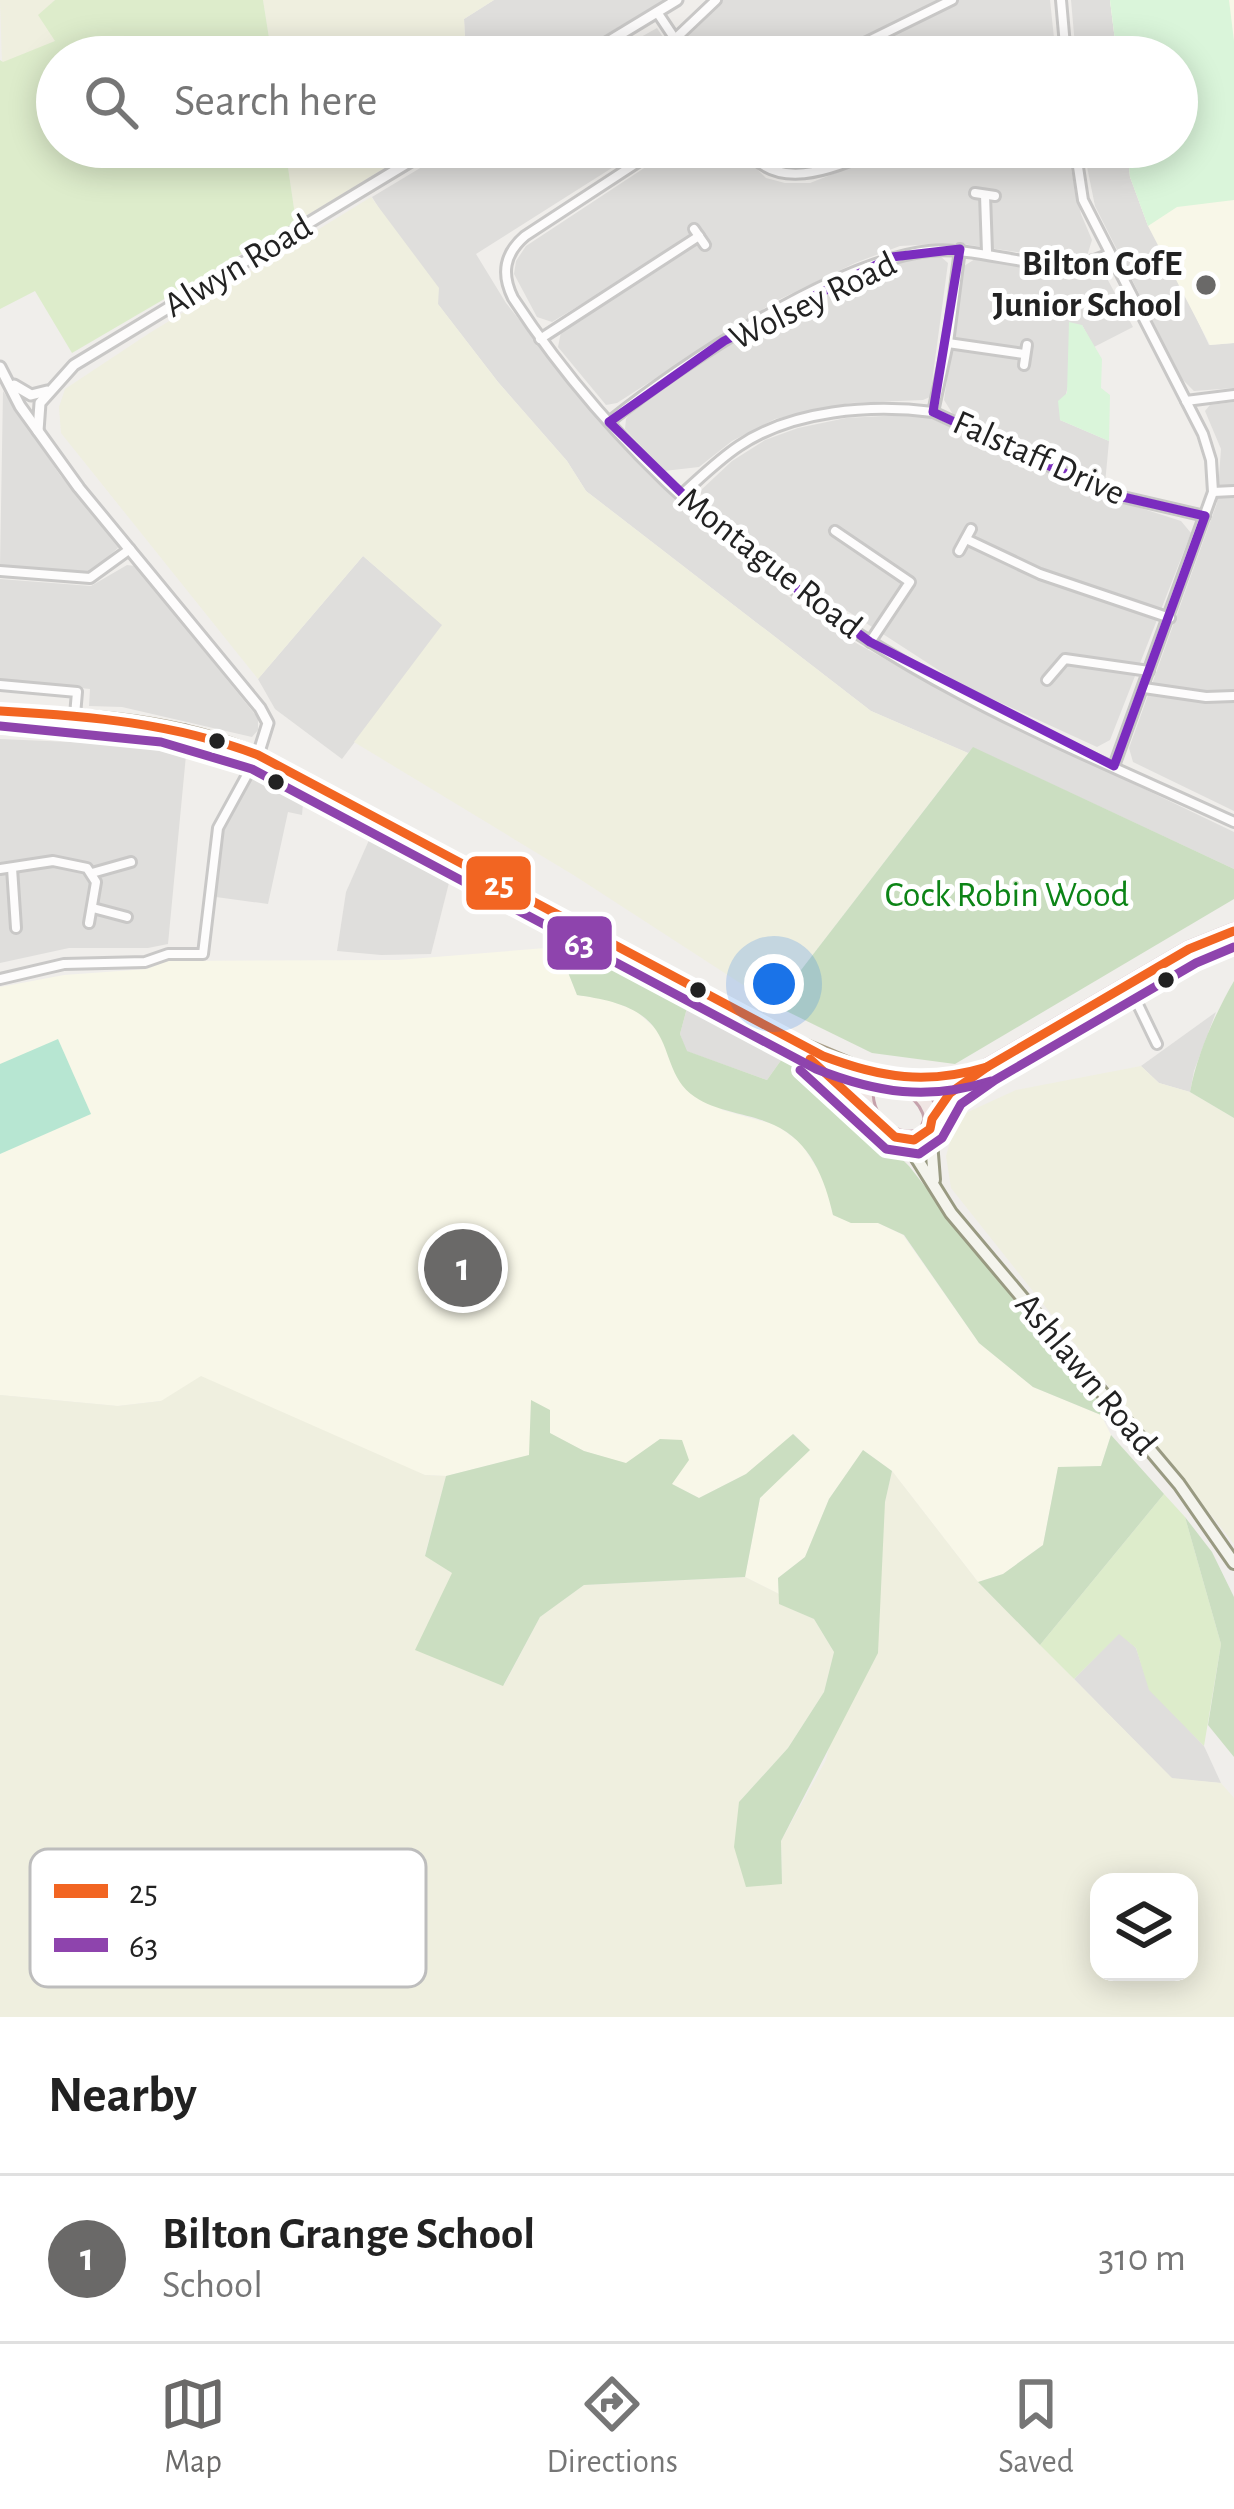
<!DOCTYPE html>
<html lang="en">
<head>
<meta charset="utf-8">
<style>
	:root { --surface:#fff; --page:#f6f6f6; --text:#222; --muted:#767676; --line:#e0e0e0; --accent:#6a6968 }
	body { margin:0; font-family:"Alegreya Sans",sans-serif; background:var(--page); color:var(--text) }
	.controls { position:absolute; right:36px; bottom:36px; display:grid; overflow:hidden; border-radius:24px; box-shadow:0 6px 30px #0003 }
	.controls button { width:108px; height:108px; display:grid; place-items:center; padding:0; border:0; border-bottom:3px solid var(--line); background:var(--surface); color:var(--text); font:60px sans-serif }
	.you { position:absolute; left:774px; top:984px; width:42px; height:42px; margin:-30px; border:9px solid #fff; border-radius:50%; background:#1a73e8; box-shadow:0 0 0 18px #1a73e833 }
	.badge { display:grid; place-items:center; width:78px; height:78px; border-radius:50%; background:var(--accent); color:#fff; font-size:39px; font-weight:700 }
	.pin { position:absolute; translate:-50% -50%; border:6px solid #fff; box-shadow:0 3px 12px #0006 }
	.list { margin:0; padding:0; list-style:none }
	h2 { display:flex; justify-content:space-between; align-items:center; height:156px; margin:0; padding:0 48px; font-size:51px }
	h2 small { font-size:39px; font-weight:400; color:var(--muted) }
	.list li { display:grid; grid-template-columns:78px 1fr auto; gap:36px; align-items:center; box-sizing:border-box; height:168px; padding:0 48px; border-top:3px solid var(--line) }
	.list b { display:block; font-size:45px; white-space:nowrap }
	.list p { margin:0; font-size:39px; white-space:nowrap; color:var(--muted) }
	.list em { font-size:39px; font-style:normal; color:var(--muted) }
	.icon { flex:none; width:66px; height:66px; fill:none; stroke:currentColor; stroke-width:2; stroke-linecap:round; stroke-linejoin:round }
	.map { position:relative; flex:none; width:1234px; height:2017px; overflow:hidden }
	.search { position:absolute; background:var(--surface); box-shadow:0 6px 30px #0003; left:36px; right:36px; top:36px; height:132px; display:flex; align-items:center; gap:30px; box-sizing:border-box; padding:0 42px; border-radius:66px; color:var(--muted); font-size:45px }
	.sheet { height:324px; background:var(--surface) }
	nav { display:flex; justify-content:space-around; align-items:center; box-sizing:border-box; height:168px; border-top:3px solid var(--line); background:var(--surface); font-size:33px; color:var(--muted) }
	nav a { display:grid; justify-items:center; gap:6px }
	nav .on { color:var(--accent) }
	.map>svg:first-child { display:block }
	.residential { fill:#dfdedc }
	.education { fill:#f8f7e8 }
	.farmland { fill:#efefdf; fill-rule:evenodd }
	.grass { fill:#ddeccb }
	.forest { fill:#cbdec1 }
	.park { fill:#daf5da }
	.pitch { fill:#b7e6d2 }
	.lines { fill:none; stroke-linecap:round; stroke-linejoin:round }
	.minor-casing { stroke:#c9c8c7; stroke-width:14 }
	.tertiary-casing { stroke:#c9c8c7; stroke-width:15 }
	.secondary-casing { stroke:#999a82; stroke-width:16 }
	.primary-casing { stroke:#a79c86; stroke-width:16 }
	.trunk-casing { stroke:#c5a2ac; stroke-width:18 }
	.minor { stroke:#fdfcfc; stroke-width:8 }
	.tertiary { stroke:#fdfcfc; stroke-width:9 }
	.secondary { stroke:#f4f4ed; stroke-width:10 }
	.primary { stroke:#f3ede7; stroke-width:10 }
	.trunk { stroke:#f0e6e4; stroke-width:12 }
	.bus-1-casing { stroke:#fff; stroke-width:18 }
	.bus-2-casing { stroke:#fff; stroke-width:18 }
	.bus-1 { stroke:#f26522; stroke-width:9 }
	.bus-2 { stroke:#8e44ad; stroke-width:9 }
	.marked { fill:none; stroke:#7b2cbf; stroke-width:9; stroke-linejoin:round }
	.poi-dot { fill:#6a6968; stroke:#fff; stroke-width:4.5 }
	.bus-dot { fill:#222; stroke:#fff; stroke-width:4.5 }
	.labels { text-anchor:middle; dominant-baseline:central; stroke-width:10; stroke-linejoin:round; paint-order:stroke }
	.poi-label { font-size:36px; font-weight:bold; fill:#222; stroke:#fff; text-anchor:end }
	.street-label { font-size:36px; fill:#222; stroke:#fff }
	.park-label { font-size:36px; fill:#0c8416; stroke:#fff }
	.key { fill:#fff; stroke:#bdbdbd; stroke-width:3 }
	.key-label { font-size:33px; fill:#222 }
	.line-badge { stroke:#fff; stroke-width:4.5 }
	.badge-label { font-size:33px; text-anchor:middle; font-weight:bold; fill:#fff }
</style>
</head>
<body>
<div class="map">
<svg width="1234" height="2017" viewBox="0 0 1234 2017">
	<rect width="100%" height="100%" fill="#f0eeeb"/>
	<g class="residential">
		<polygon points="494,0 664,0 568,57 466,57 464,19"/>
		<polygon points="722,0 1050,0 1056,57 701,57 688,36"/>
		<polygon points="1071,0 1110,0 1117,57 1076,57"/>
		<polygon points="657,28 676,57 606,57 616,51"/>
		<polygon points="455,147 645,147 476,254 506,303 600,422 701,527 747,566 838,633 957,699 1234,832 1234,869 974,748 968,753 871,711 586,491 567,461 498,382 437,303 372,197"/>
		<polygon points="676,147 735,147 766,178 785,183 810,183 902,147 1066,147 1081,214 1092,240 1087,256 1057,258 956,243 900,246 855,263 774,302 617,403 606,405 558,347 561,332 601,306 595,296 552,322 537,317 514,274 516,261 526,246"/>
		<polygon points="753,147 862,147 803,167 780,167"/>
		<polygon points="1083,147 1127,147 1130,177 1209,345 1234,343 1234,388 1194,391 1182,379 1095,206"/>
		<polygon points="940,256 948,263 930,397 923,400 850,403 775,419 732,441 699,467 664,471 625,429 626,419 634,408 724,348 784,314 889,262"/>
		<polygon points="975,259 1077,271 1102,269 1133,327 1094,347 1082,325 1060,420 1109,441 1105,484 954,416 944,400 964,266"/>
		<polygon points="3,391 60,475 119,547 91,572 0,567"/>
		<polygon points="1234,402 1234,811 1133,762 1129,748 1217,503 1221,449 1205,411 1210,405"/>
		<polygon points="921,414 1097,494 1181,521 1191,533 1110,740 1097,747 960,684 778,566 705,504 700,491 732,461 765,440 798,428 846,418"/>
		<polygon points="363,556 443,625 342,759 275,709 258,679"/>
		<polygon points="127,565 135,566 258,718 258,730 252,737 122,707 89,706 90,689 0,680 0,579 91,586"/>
		<polygon points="0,739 117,744 186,755 168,944 148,948 69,948 0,963"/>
		<polygon points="256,769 304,792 302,815 288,812 268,904 216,897 223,828"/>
		<polygon points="373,831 452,871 431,954 381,955 337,951 346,892"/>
		<polygon points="691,993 789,1049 767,1080 686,1051 680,1034"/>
		<polygon points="1216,1012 1194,1071 1190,1092 1159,1083 1141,1066"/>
		<polygon points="1119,1633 1136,1648 1150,1690 1204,1746 1221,1783 1172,1779 1074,1679"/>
	</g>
	<g class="education">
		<polygon points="1110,0 1234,0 1234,343 1210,345 1148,226 1130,177 1127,147 1177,147 1177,57 1117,57"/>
		<polygon points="558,947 577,995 609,1000 636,1011 655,1028 722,1110 776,1125 801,1143 826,1183 833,1215 852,1223 878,1223 903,1235 979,1343 1033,1387 1101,1415 1111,1435 1101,1466 1058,1468 1043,1545 1003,1574 978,1582 892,1471 863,1450 829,1499 805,1557 778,1578 779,1594 745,1577 760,1498 809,1450 794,1434 746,1474 699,1498 672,1484 660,1439 627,1464 584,1451 549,1433 531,1402 530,1455 446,1476 425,1475 161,1401 117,1406 0,1395 0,987 64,975 147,969 167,961 398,960"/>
	</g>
	<g class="farmland">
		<polygon points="0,0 55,0 39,15 56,41 2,63"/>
		<polygon points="263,0 494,0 464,19 466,57 272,57"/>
		<polygon points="285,147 419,147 296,222"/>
		<polygon points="371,197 439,288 438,304 498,382 567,461 586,491 871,711 968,753 774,1005 575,876 354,742 442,625 363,556 258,679 61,433 59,407 65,389 148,334"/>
		<polygon points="1141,1066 1159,1083 1190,1092 1234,1118 1234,1544 951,1188 946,1156 957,1117 1016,1090"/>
		<path d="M201,1376l224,99 21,1 -21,79 27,18 52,112 36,-68 44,-32 161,-8 34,17 1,10 34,15 20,33 -10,40 -36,56 -49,54 43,81 -1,-42 45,-81 66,-289 86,111 194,196 49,5 13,15v219h-1234v-622l118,11 43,-5zM1099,1882h90v90h-90z"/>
	</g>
	<g class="grass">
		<polygon points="55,0 263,0 272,57 57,57 57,147 285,147 296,222 72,353 35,291 0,309 0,60 3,62 55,41 38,15"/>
		<polygon points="1164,1494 1185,1517 1221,1644 1204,1746 1149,1690 1136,1648 1119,1634 1074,1679 1040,1645"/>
	</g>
	<g class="forest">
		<polygon points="973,747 1234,869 1234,899 955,1064 872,1053 774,1005"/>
		<path d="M586,937l105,56 -11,41 7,17 80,29 22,-31 120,117 102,130 94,110 -4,9 -68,-28 -54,-44 -75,-108 -26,-12h-27l-18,-8c-8,-36 -23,-74 -59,-90 -25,-12 -55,-12 -79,-28 -27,-18 -24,-49 -42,-71 -18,-22 -50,-27 -76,-31l-19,-48z"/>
		<path d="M1234,981v137l-44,-26c7,-38 25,-78 44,-111z"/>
		<polygon points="531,1400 550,1410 550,1433 584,1451 626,1463 660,1439 682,1440 689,1460 672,1484 699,1498 746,1474 793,1434 810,1450 760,1498 745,1577 584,1585 540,1617 503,1686 415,1650 452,1573 425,1556 446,1476 529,1455"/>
		<polygon points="1111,1435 1164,1494 1040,1645 978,1582 1003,1574 1043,1545 1058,1467 1101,1466"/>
		<polygon points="863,1450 892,1471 885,1502 878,1653 781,1841 782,1884 746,1887 734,1847 739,1802 788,1748 824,1692 834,1652 814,1619 779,1604 778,1578 805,1557 829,1499"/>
		<polygon points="1185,1517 1212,1552 1234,1597 1234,1757 1208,1725 1221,1644"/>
	</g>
	<g class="park">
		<polygon points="1110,0 1229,0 1234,41 1234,200 1177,207 1148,226 1130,177 1127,147 1177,147 1177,57 1117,57"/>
		<polygon points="1069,322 1082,325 1102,359 1101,388 1110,395 1109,441 1060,420 1058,401 1067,393"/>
	</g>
	<polygon class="pitch" points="58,1039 91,1114 0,1154 0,1064"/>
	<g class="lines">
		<g class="minor-casing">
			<g id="minor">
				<polyline points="1061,0 1066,57"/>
				<polyline points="657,12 687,57"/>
				<polyline points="676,38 716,0"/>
				<polyline points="836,57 952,0"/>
				<path d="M661,147l-136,89c-21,18 -24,38 -12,62 110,168 272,303 448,396 88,47 182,86 273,128"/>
				<path d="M745,147c33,50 95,18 139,0"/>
				<polyline points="1075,147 1083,200 1203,434 1211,460 1213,492 1114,766"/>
				<polyline points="975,193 995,196"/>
				<polyline points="985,195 987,252"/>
				<polyline points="694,229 705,245"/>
				<polyline points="540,339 699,236"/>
				<polyline points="948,343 1024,354"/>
				<polyline points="1024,365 1027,345"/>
				<polyline points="1186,401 1234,395"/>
				<polyline points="933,412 948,343 960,249"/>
				<path d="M609,422c73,-59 228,-161 320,-171 59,-6 125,31 180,3"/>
				<polyline points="1213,492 1234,491"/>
				<path d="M681,495c19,-17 37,-35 58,-49 53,-36 132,-42 194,-34l177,82 95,22"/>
				<polyline points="835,531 910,582 870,642"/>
				<polyline points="966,539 1040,574 1170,618"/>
				<polyline points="959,551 971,529"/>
				<polyline points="0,571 90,578 130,549"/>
				<polyline points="1047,680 1065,659 1149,671"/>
				<polyline points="0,685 77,692 75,715"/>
				<polyline points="1144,688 1206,697 1234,696"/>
				<polyline points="0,728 104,732 179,743 185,730"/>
				<polyline points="12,868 16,928"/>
				<polyline points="0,869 53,861 87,868 96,882 89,923"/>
				<polyline points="92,873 131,862"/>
				<polyline points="93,908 127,917"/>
				<polyline points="0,979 64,964 145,962 168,954 203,954 218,828 258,755"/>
				<polyline points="1129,986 1157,1044"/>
			</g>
		</g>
		<g class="tertiary-casing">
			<g id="tertiary">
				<polyline points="583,57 677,0"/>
				<polyline points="0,367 20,406 79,488 260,708 268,723 258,755"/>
				<polyline points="14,385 31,395 47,391"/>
				<polyline points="38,431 40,403 74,365 434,147"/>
			</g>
		</g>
		<g class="secondary-casing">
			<g id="secondary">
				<polyline points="930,1129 934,1180"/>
				<polyline points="906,1141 951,1213 1179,1484 1234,1563"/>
			</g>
		</g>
		<g class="primary-casing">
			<g id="primary">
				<path d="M0,711c88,5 177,9 258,44l531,284 91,38"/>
				<polyline points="799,1048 868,1113"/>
			</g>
		</g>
		<g class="trunk-casing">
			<g id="trunk">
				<path d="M880,1077c24,6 47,15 52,42l-6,16c-28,14 -63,-13 -60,-44z"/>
				<polyline points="903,1081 941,1080 971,1072"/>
				<polyline points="932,1119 950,1093 987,1067 1189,949 1234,931"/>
			</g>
		</g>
		<use href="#minor" class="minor"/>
		<use href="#tertiary" class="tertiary"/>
		<use href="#secondary" class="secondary"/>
		<use href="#primary" class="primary"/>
		<use href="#trunk" class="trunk"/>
		<g class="bus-1-casing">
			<g id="bus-1">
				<path d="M0,711c89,5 174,12 258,44l565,301c58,22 104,29 164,11"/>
				<polyline points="810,1059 895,1137 914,1140 930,1129 932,1119 950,1093 987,1067 1189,949 1234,931"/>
			</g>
		</g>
		<g class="bus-2-casing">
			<g id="bus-2">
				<path d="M0,726l161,16 91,27 564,300c61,24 112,32 175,12"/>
				<polyline points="800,1070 886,1149 919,1154 942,1138 961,1104 995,1080 1196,963 1234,947"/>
			</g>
		</g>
		<use href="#bus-1" class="bus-1"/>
		<use href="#bus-2" class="bus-2"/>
	</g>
	<path class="marked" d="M960,249l-27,163 177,82 95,22 -91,250 -244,-124 -140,-102 -121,-118 115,-81 168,-84z"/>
	<circle class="poi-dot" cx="1206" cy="285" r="12"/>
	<g class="bus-dot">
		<circle cx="217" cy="741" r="10"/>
		<circle cx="276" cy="782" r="10"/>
		<circle cx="1166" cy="980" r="10"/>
		<circle cx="698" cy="990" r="10"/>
	</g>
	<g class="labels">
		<g class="poi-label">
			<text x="1182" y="264">Bilton CofE<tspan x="1182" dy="41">Junior School</tspan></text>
		</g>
		<g class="street-label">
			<text transform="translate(238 266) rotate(-31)">Alwyn Road</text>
			<text transform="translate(813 301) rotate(-26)">Wolsey Road</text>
			<text transform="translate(1039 458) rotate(24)">Falstaff Drive</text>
			<text transform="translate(770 563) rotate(38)">Montague Road</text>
			<text transform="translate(1086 1374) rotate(50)">Ashlawn Road</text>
		</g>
		<g class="park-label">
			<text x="1007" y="895">Cock Robin Wood</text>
		</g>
	</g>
	<rect x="30" y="1849" width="396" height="138" rx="18" class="key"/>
	<rect x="54" y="1884" width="54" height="14" fill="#f26522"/>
	<rect x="54" y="1938" width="54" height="14" fill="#8e44ad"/>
	<g class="key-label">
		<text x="129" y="1903">25</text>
		<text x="129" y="1957">63</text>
	</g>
	<g class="line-badge">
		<rect x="464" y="854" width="69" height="58" rx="12" fill="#f26522"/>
		<rect x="545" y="914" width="69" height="58" rx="12" fill="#8e44ad"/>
	</g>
	<g class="badge-label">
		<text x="499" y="895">25</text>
		<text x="579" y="955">63</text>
	</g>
</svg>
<div class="controls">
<button><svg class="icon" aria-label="layers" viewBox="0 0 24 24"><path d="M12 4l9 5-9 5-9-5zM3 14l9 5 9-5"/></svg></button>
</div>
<div class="you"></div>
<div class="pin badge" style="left:463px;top:1268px">1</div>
<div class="search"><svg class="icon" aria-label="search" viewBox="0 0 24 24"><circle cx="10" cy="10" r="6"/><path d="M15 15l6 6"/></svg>Search here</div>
</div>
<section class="sheet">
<h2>Nearby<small></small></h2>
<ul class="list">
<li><span class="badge">1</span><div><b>Bilton Grange School</b><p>School</p></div><em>310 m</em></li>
</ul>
</section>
<nav>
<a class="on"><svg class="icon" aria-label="map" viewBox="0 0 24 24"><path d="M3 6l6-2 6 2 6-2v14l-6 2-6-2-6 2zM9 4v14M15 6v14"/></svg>Map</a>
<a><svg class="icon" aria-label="directions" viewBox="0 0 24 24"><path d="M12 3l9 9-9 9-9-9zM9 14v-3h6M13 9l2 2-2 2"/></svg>Directions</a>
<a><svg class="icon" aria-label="saved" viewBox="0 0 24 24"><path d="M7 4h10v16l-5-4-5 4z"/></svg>Saved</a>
</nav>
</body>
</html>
